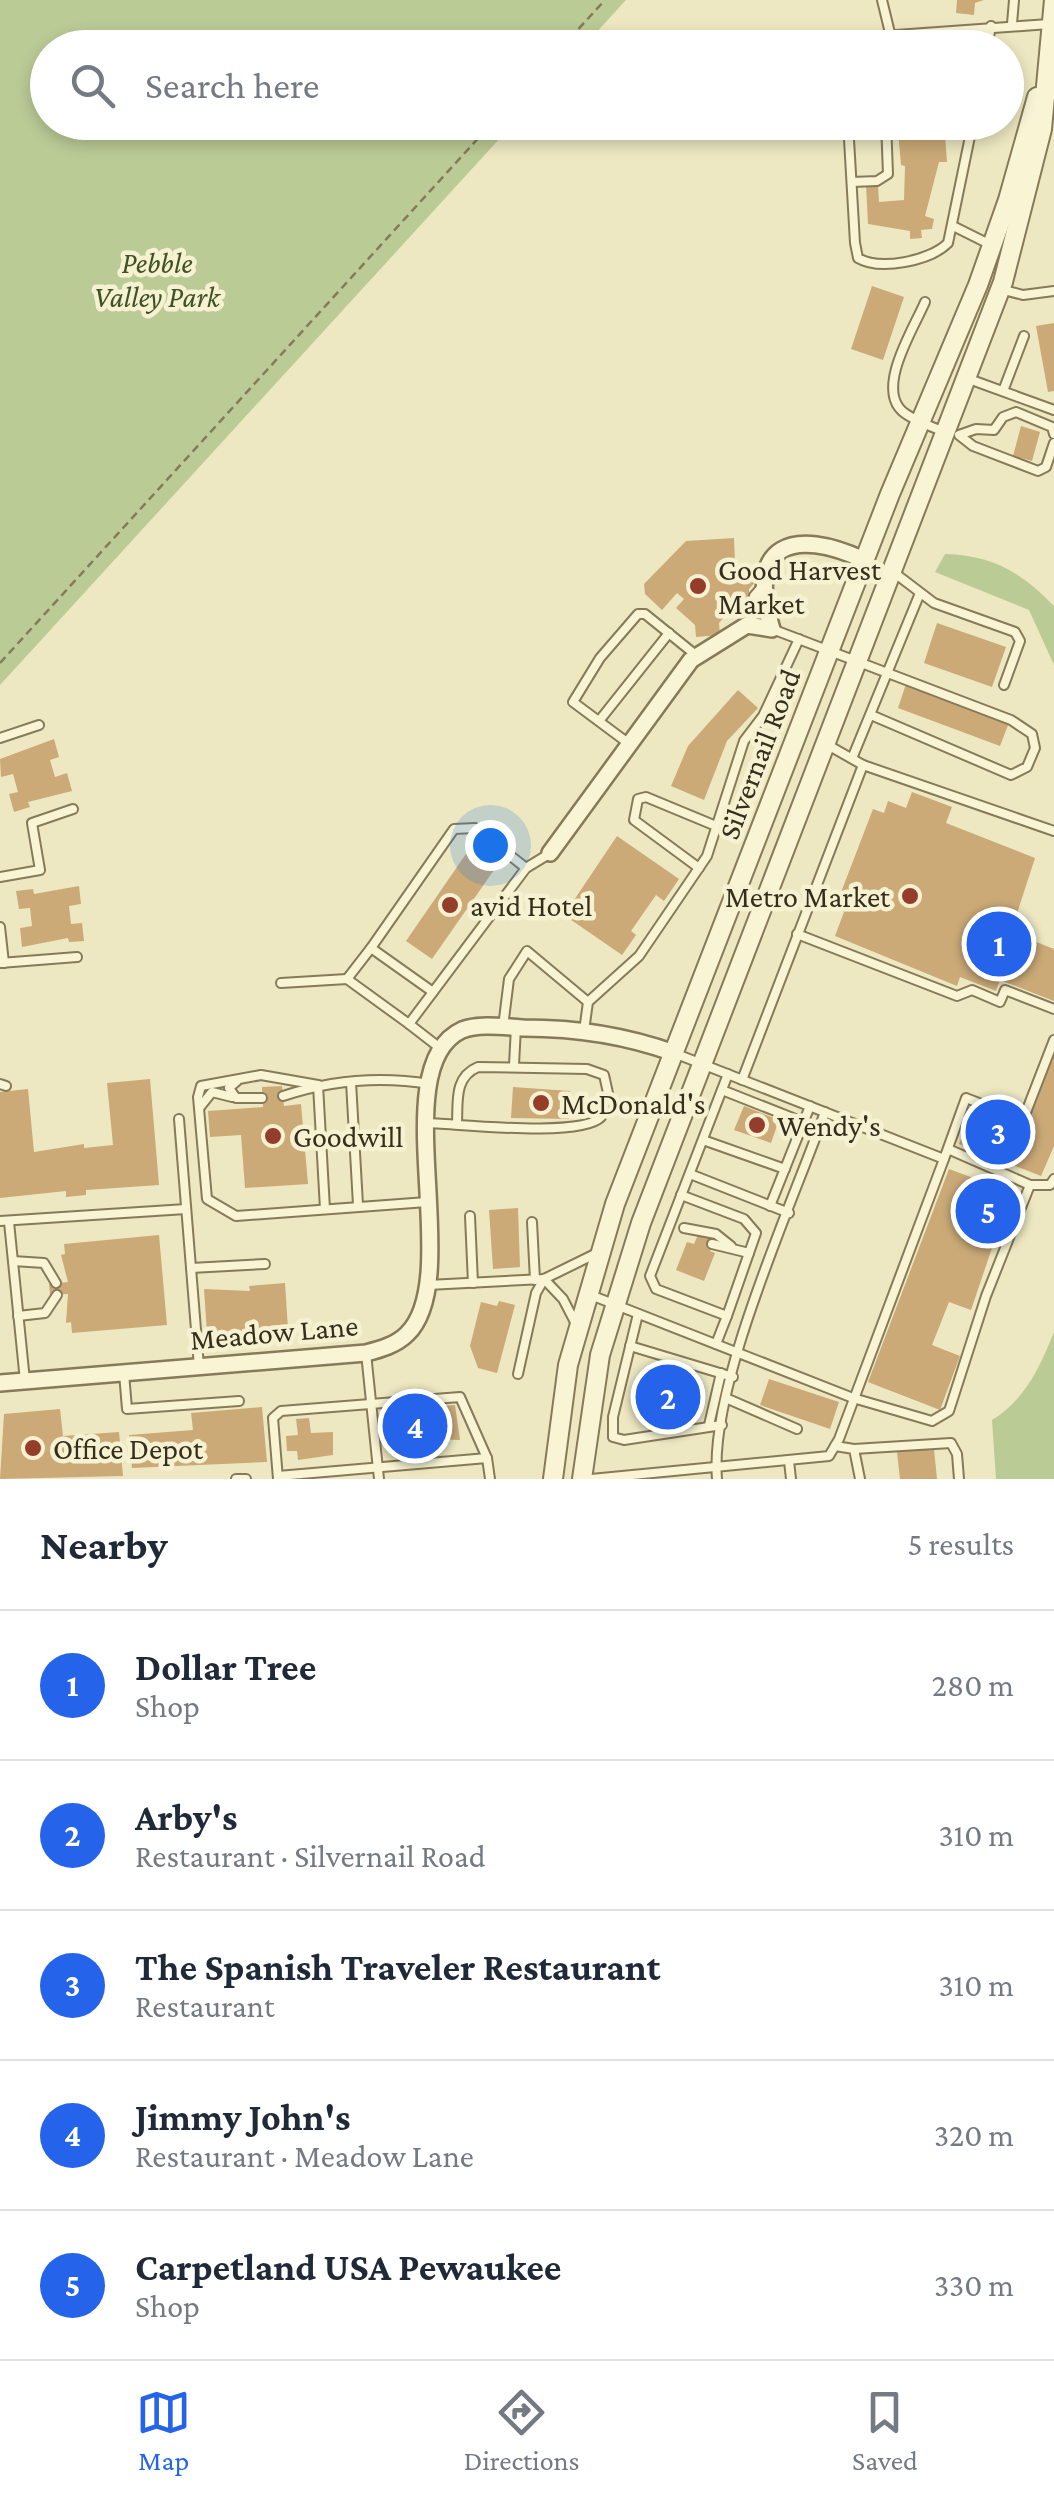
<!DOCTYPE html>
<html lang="en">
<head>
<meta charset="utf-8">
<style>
	:root { --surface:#fff; --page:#f2f2f3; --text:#1f2937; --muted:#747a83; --line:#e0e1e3; --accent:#2563eb }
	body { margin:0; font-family:"Crimson Pro",serif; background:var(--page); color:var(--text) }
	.you { position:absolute; left:490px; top:845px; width:35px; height:35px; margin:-25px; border:8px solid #fff; border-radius:50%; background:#1a73e8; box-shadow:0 0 0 15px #1a73e833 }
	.badge { display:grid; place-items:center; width:65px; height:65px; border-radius:50%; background:var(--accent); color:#fff; font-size:32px; font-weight:700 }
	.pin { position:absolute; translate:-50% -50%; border:5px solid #fff; box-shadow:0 2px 10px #0006 }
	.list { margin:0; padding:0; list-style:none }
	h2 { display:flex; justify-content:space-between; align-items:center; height:130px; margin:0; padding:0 40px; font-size:42px }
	h2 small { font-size:32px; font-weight:400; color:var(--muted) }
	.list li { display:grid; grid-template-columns:65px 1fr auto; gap:30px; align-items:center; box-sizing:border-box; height:150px; padding:0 40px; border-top:2px solid var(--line) }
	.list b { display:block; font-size:38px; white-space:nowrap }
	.list p { margin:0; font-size:32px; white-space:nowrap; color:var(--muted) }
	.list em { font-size:32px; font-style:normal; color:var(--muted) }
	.icon { flex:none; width:55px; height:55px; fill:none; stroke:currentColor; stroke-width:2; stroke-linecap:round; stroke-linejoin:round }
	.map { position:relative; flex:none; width:1054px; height:1479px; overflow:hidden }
	.search { position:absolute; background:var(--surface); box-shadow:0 5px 15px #0003; left:30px; right:30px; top:30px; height:110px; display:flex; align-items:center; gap:25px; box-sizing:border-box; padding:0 35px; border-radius:55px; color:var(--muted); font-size:38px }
	.sheet { height:880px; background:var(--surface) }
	nav { display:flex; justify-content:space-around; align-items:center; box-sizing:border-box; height:140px; border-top:2px solid var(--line); background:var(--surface); font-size:28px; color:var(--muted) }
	nav a { display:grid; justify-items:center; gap:5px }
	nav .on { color:var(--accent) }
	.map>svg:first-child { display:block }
	.green { fill:#bbcb96 }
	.building { fill:#cbaa78 }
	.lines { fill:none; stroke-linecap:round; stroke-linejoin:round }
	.service-casing { stroke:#867a59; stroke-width:12 }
	.minor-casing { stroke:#867a59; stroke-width:20 }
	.tertiary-casing { stroke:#867a59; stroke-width:22 }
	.path { stroke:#867a59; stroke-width:2.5; stroke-dasharray:8 5; stroke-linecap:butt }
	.service { stroke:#f8f4d4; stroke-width:8 }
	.minor { stroke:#f8f4d4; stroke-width:15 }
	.tertiary { stroke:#f8f4d4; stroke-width:18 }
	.poi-dot { fill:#943d2a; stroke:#f5f1d1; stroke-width:4 }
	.labels { text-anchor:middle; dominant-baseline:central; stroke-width:9; stroke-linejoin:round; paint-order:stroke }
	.park-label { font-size:30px; font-style:italic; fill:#3e5224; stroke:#f5f1d1 }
	.poi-label { font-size:30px; fill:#362e1d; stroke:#f5f1d1; text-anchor:start }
	.street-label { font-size:30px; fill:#362e1d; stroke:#f5f1d1 }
</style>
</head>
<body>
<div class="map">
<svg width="1054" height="1479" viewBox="0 0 1054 1479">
	<rect width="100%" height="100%" fill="#ede8c1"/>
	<g class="green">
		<polygon points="0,0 626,0 583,47 48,48 48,122 514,123 0,685"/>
		<path d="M945,554c47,1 76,18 109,52v59l-25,-55 -94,-38z"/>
		<path d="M1054,1332v147h-58l-4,-59c33,-20 48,-53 62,-88z"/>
	</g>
	<g class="building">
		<polygon points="957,0 984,0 975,3 974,15 956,13"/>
		<polygon points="962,37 963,48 934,48 933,40"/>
		<polygon points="917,122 944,122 947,162 939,162 925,216 934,219 932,229 921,230 922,238 910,239 910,231 868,224 866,185 878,185 879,202 904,200 905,166 901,165 898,131 917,129"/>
		<polygon points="872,286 904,297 883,360 851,349"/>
		<polygon points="1054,323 1054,391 1048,392 1036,326"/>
		<polygon points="1021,426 1040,432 1032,461 1013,456"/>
		<polygon points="734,538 735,562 756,581 749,589 750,606 733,607 719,623 720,635 696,637 695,625 676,608 684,599 677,593 662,610 645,594 644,584 686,541"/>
		<polygon points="937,623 1006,647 992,687 924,663"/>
		<polygon points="907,681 1010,720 1000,746 898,708"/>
		<polygon points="738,690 758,708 727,741 704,800 671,786 688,746"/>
		<polygon points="54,739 59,757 50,760 55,777 67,773 72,791 28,802 30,807 14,812 9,794 18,792 13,774 1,777 0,759"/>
		<polygon points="912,792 952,807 946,823 1035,858 1011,932 1054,949 1054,1001 1000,980 996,991 960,977 957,986 835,936 844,912 835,908 873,809 884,813 888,801 906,808"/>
		<polygon points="617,836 679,879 664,901 656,895 631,931 636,935 622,955 564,915"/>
		<polygon points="468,851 494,870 432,959 406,941"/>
		<polygon points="79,886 81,904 69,906 71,924 82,923 84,941 69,942 68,938 22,947 20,928 32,926 30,908 19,909 16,891 33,889 34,894"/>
		<polygon points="1054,1054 1054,1146 1041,1176 959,1144 972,1110 1024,1130"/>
		<polygon points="150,1079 159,1185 86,1190 86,1195 66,1197 66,1191 0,1198 0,1092 28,1089 34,1152 84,1144 84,1148 113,1145 107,1083"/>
		<polygon points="282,1086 284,1106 301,1104 308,1184 245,1188 241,1135 210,1137 208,1111 263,1107 262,1087"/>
		<polygon points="513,1087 570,1091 569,1119 511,1118"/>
		<polygon points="744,1106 779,1120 771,1143 734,1130"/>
		<polygon points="949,1169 1011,1192 971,1310 949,1302 932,1345 960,1356 940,1410 868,1382"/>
		<polygon points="518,1208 520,1267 493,1269 489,1210"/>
		<polygon points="700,1230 715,1237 710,1251 715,1253 704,1281 676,1270 687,1242 694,1244"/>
		<polygon points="159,1235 167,1325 72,1333 71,1322 66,1323 68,1294 50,1295 49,1284 68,1282 61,1255 65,1254 64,1244"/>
		<polygon points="285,1283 288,1329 253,1333 253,1328 242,1329 243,1334 226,1335 226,1331 207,1333 204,1289 250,1291 249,1286"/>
		<polygon points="499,1301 515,1305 497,1373 478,1368 470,1346 481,1302 497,1306"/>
		<polygon points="671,1377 679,1379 678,1388 698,1392 693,1413 638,1402 642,1379 669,1385"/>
		<polygon points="769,1379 839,1402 830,1429 760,1405"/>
		<polygon points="455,1405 460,1440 431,1439 419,1445 408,1439 405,1446 391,1448 387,1430 394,1410"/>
		<polygon points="262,1407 267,1462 132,1468 129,1435 193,1430 191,1413"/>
		<polygon points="60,1409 63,1436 119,1432 123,1476 0,1479 4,1414"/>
		<polygon points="309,1418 311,1433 333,1432 333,1455 298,1460 297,1451 287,1451 286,1436 298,1435 296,1419"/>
		<polygon points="934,1449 937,1479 900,1479 897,1452"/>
	</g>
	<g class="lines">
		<g class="service-casing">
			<g id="service">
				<polyline points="882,0 890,33"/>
				<polyline points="1012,24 1014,0"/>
				<polyline points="840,39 1049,24"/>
				<polyline points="987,48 991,26"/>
				<path d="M848,122l7,121 3,15c22,13 72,3 90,-15l25,-121"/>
				<polyline points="852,182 877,181 888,174 886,122"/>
				<polyline points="955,227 989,244"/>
				<polyline points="1000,289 1023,295 1054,291"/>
				<path d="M925,302c-11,26 -49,85 -23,109 10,9 29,15 42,21"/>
				<polyline points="969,379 1054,410"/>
				<polyline points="1003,391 1024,336"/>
				<polyline points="1054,434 1052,427 1016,412 1003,417 994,430 976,429 959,435 973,446 1038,471 1046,467 1054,443"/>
				<polyline points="892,571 934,603 1015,632 1020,641 1004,685"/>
				<polyline points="752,626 754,596 761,588"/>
				<polyline points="772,629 1011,720 1032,734 1035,748 1027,767 1011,775 871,715"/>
				<polyline points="599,721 669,633"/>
				<polyline points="0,738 39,725"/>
				<polyline points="628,743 573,702 600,658 638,614 645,614 697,656"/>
				<polyline points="853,756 920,593"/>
				<polyline points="863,765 1054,831"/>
				<polyline points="699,868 634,820 638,799 646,797 716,826"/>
				<polyline points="0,877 40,870 32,823 73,809"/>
				<polyline points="0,927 4,963"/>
				<polyline points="797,934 957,996 972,990 1000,1002 1005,990 1054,1009"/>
				<polyline points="371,948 454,829 475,828 526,868"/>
				<polyline points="0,963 77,957"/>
				<polyline points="281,983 347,979"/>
				<polyline points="409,1024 347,979 371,948 433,992"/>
				<polyline points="503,1027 509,979 527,951 588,1002"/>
				<polyline points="584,1031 588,1002 639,956 707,856 744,741 763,716 799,639"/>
				<polyline points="440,1048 409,1024 526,868 549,854"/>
				<polyline points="514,1065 516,1027"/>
				<polyline points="742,1080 863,765 826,744"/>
				<polyline points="237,1081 229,1088 236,1098 262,1098"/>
				<polyline points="351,1082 358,1205"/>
				<polyline points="0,1084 6,1086"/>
				<polyline points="318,1085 261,1075 201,1086 198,1097 207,1199 236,1216 427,1202"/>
				<polyline points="318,1085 325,1209"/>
				<polyline points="722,1090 803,1122"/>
				<path d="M283,1096c48,-16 98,-20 147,-12"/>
				<polyline points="200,1107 212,1092 232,1097"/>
				<polyline points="179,1119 199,1367"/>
				<path d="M427,1123c33,1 154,15 174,-6l7,-24 -4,-18 -17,-6 -109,-2c-24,10 -20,34 -21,57"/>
				<polyline points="703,1140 785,1169"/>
				<polyline points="948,1149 1030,1185 1050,1185 1054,1179"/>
				<polyline points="944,1159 966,1098 1023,1120 1054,1040"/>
				<polyline points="690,1174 789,1213"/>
				<polyline points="681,1195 744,1219 756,1233 727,1316"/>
				<polyline points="770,1206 810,1106"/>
				<polyline points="470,1216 473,1283"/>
				<polyline points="0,1221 186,1209"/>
				<polyline points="9,1222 25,1381"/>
				<polyline points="532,1222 535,1280"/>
				<polyline points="684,1228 716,1234 731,1246"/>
				<polyline points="712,1244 749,1253"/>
				<polyline points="13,1261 44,1263 56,1283"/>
				<polyline points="191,1268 265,1264"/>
				<polyline points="544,1279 563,1299 576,1324"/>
				<polyline points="428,1285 544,1279 597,1253"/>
				<polyline points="588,1294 853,1398 932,1421 949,1411 986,1296 1030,1185"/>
				<polyline points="638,1314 613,1417 613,1437 624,1440 722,1425"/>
				<polyline points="18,1316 45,1313 57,1295"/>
				<polyline points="716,1344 727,1316 656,1289 650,1276 728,1074"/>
				<polyline points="630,1346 733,1377"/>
				<polyline points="366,1353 379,1479"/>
				<polyline points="124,1373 127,1409 239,1401"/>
				<polyline points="518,1374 536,1293 544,1279"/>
				<polyline points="728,1399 797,1429"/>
				<polyline points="709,1425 721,1373"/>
				<polyline points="835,1446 854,1449 860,1479"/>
				<polyline points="854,1449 951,1443 957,1454 959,1479"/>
				<polyline points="789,1461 791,1479"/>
				<polyline points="278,1476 487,1458"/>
				<polyline points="236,1479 246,1479"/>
				<polyline points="278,1479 273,1418 281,1411 460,1397 487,1458 490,1479"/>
				<polyline points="591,1479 829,1456 839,1439 944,1159 674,1053"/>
				<path d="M717,1479c-8,-94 75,-274 108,-367"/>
			</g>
		</g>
		<g class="minor-casing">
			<g id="minor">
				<path d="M550,853l141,-193 56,-35 25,4c-27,-85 21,-102 92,-69"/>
				<path d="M0,1383l366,-30c15,-4 30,-8 41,-19 59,-57 -24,-268 55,-304 17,-7 44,-3 62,-2 52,0 100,7 150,25"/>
			</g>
		</g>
		<g class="tertiary-casing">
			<g id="tertiary">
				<polyline points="553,1479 568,1365 615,1204 890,494 978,285 1008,200 1037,97"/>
				<polyline points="582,1479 600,1355 641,1223 1003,282 1042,129 1054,0"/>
			</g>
		</g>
		<g class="path">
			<polyline points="561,48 605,0"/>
			<polyline points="0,663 493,122"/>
		</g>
		<use href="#service" class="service"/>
		<use href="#minor" class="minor"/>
		<use href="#tertiary" class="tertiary"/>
	</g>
	<g class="poi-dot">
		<circle cx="698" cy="586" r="10"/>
		<circle cx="910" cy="896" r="10"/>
		<circle cx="450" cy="905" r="10"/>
		<circle cx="541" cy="1103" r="10"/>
		<circle cx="757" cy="1125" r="10"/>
		<circle cx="273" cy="1136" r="10"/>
		<circle cx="33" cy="1448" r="10"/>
	</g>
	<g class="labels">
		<g class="park-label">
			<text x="157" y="262">Pebble<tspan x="157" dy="34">Valley Park</tspan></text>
		</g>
		<g class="poi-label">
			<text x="718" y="569">Good Harvest<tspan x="718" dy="34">Market</tspan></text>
			<text x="890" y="896" text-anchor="end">Metro Market</text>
			<text x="470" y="905">avid Hotel</text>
			<text x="561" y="1103">McDonald's</text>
			<text x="777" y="1125">Wendy's</text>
			<text x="293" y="1136">Goodwill</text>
			<text x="53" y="1448">Office Depot</text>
		</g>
		<g class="street-label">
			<text transform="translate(759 754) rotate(-69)">Silvernail Road</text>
			<text transform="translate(274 1332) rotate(-5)">Meadow Lane</text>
		</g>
	</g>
</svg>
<div class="you"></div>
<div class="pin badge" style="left:999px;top:944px">1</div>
<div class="pin badge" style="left:668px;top:1397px">2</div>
<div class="pin badge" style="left:998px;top:1132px">3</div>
<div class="pin badge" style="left:415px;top:1426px">4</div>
<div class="pin badge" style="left:988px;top:1211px">5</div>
<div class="search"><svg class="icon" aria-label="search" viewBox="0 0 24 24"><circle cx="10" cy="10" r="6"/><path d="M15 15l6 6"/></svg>Search here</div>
</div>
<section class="sheet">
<h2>Nearby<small>5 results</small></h2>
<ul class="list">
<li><span class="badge">1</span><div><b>Dollar Tree</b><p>Shop</p></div><em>280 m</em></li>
<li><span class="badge">2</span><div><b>Arby's</b><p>Restaurant · Silvernail Road</p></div><em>310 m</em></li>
<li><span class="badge">3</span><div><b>The Spanish Traveler Restaurant</b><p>Restaurant</p></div><em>310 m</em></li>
<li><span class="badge">4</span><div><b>Jimmy John's</b><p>Restaurant · Meadow Lane</p></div><em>320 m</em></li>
<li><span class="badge">5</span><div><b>Carpetland USA Pewaukee</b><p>Shop</p></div><em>330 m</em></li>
</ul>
</section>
<nav>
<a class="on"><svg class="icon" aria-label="map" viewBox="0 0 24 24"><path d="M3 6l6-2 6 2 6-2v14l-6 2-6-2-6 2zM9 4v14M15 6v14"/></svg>Map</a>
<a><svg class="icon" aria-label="directions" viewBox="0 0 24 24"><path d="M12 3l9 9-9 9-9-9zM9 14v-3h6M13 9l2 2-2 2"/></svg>Directions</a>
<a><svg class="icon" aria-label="saved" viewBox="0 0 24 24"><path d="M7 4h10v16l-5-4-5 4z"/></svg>Saved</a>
</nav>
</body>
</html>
